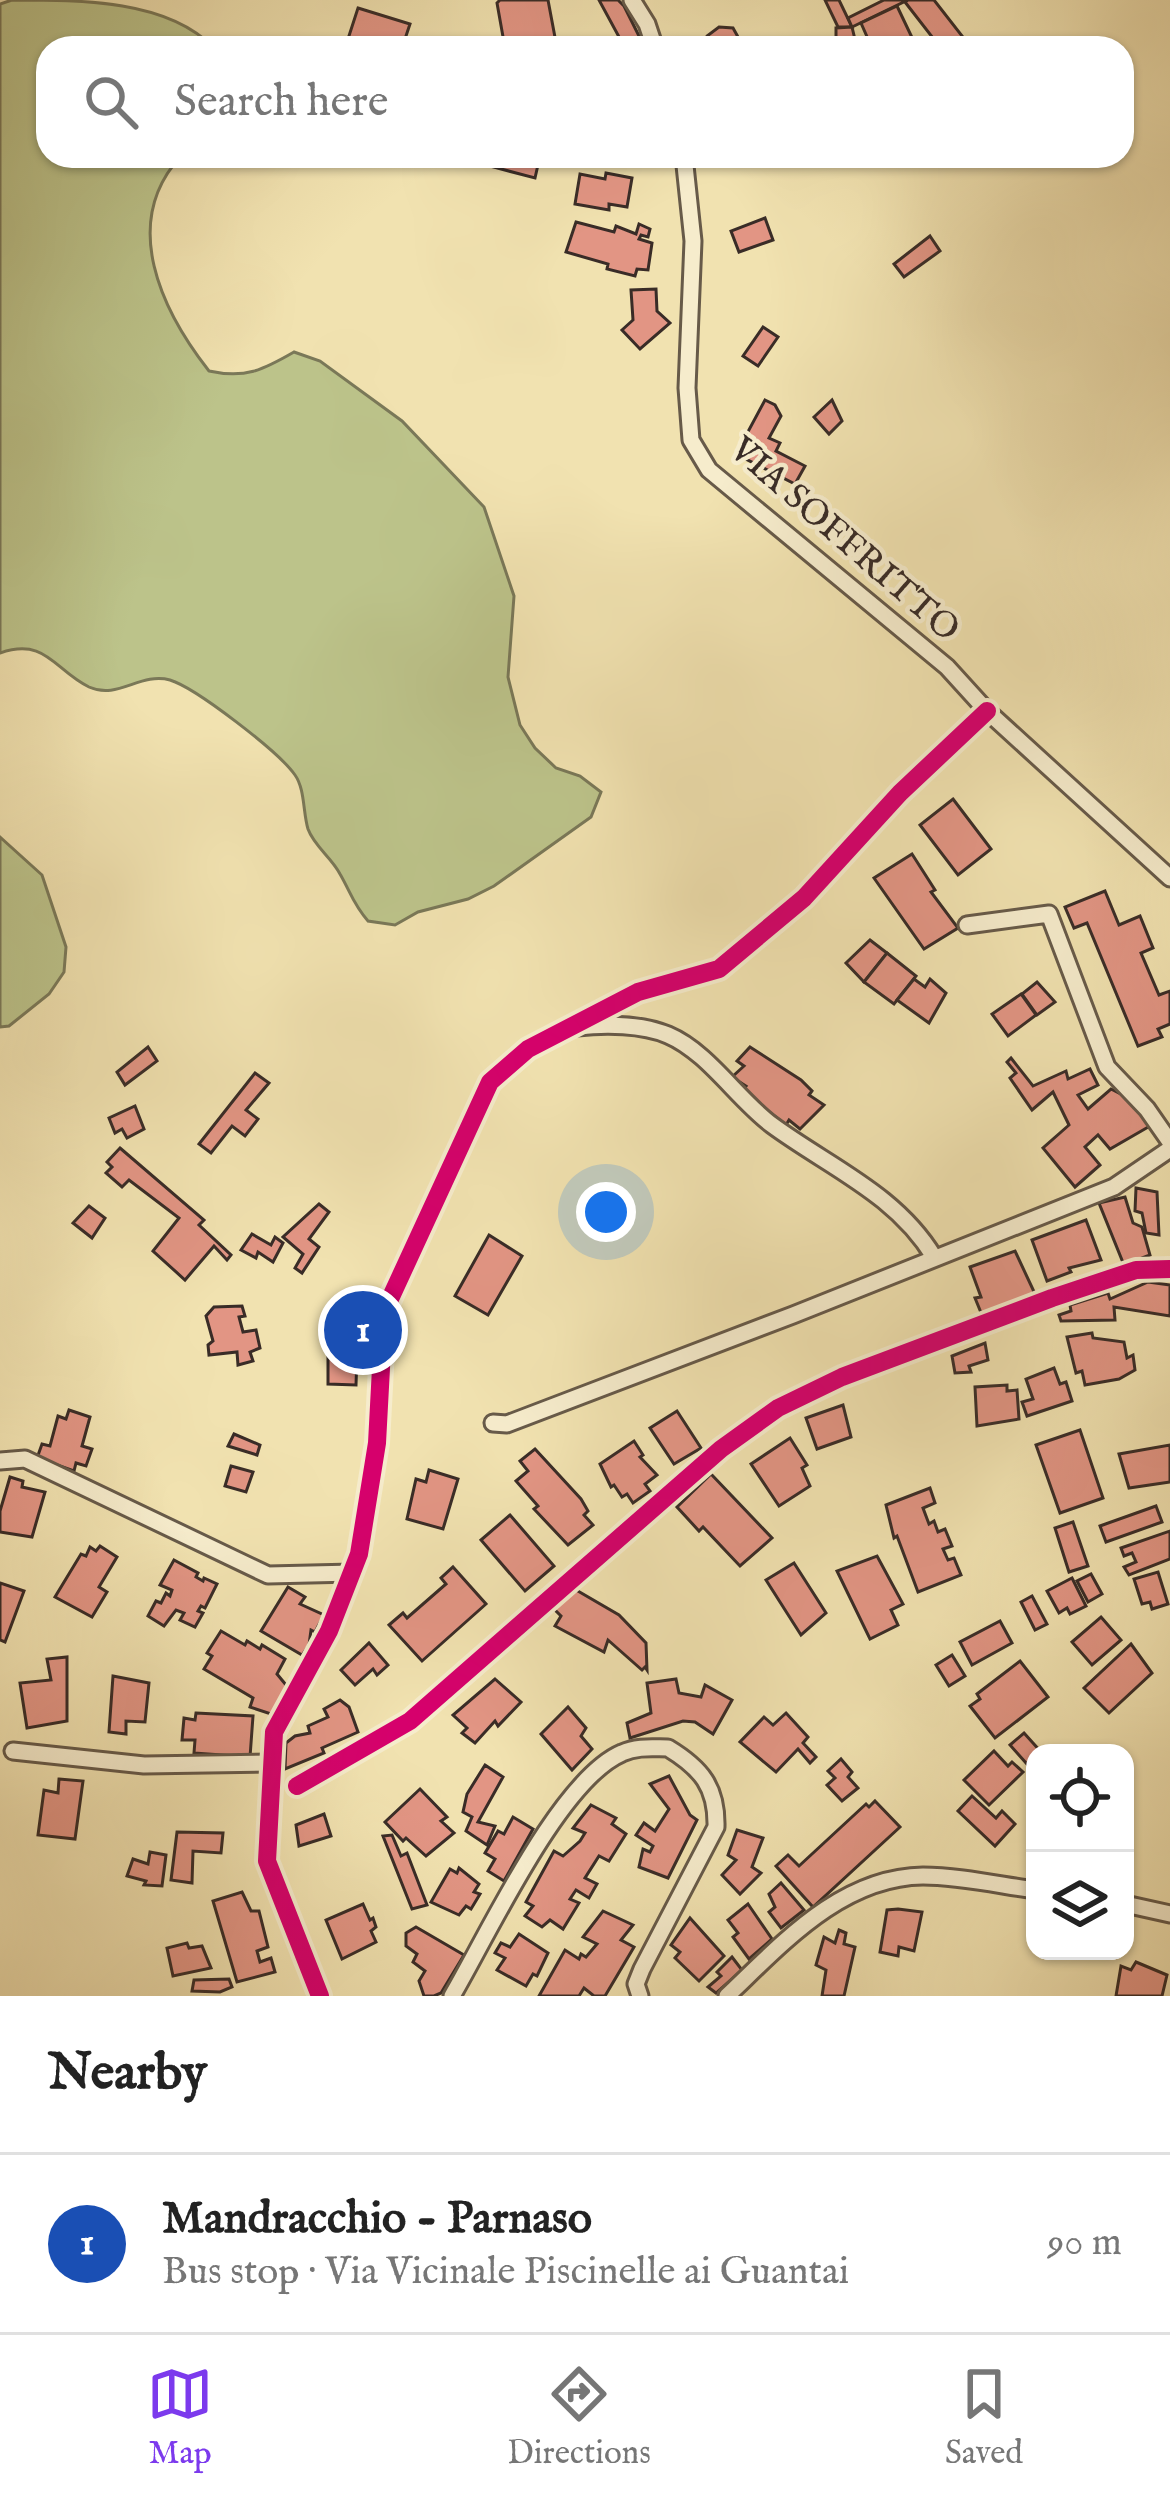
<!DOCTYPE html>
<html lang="en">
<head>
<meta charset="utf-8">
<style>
	:root { --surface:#fff; --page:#f6f6f6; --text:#222; --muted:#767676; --line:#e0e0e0; --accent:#7c3aed }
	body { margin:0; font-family:"IM FELL English",serif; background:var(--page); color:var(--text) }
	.controls { position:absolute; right:36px; bottom:36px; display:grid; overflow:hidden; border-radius:24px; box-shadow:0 3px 9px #0004 }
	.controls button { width:108px; height:108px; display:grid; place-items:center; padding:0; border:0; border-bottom:3px solid var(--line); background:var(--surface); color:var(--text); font:60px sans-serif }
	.you { position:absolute; left:606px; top:1212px; width:42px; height:42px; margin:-30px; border:9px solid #fff; border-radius:50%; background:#1a73e8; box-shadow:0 0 0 18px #1a73e833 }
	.badge { display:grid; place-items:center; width:78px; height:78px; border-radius:50%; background:var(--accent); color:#fff; font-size:39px; font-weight:700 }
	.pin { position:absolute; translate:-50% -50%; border:6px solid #fff; box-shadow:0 3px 12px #0006 }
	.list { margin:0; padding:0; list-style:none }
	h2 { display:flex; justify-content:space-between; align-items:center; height:156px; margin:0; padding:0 48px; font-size:51px }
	h2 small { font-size:39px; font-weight:400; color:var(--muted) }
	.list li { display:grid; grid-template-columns:78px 1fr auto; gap:36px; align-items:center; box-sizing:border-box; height:180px; padding:0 48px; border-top:3px solid var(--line) }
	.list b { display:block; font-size:45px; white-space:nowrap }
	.list p { margin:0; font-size:39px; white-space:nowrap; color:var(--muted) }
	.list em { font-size:39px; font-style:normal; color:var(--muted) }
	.icon { flex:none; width:66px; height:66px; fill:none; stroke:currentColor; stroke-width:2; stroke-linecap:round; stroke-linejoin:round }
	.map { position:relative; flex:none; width:1170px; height:1996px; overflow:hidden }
	.search { position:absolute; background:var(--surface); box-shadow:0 3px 9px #0004; left:36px; right:36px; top:36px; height:132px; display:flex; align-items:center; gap:30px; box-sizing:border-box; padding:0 42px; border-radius:36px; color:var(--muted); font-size:45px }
	.sheet { height:336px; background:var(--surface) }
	nav { display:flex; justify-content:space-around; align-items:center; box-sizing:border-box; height:168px; border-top:3px solid var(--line); background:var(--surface); font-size:33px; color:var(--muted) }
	nav a { display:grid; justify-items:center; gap:6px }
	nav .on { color:var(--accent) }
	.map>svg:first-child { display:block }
	.green { fill:#bcc38a; stroke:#7a7858; stroke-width:3 }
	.building { fill:#e29584; stroke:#392c27; stroke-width:3 }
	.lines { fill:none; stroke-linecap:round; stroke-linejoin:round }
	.street-casing { stroke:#675a49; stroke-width:21 }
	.street { stroke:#f6eccc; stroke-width:15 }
	.cycleway-casing { stroke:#f6eccc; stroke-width:26 }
	.cycleway { stroke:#d6006c; stroke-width:18 }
	.labels { text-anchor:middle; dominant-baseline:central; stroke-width:9; stroke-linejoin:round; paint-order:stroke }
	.street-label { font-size:36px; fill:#392c27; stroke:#f6eccc }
</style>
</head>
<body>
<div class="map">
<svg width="1170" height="1996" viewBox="0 0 1170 1996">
	<rect width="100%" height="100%" fill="#f1e2b0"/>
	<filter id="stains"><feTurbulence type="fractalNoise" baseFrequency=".00167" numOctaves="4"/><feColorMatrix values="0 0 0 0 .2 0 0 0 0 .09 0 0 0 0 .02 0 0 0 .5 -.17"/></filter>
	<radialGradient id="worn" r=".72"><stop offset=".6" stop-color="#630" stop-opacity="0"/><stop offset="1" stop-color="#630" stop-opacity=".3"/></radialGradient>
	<g class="green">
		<path d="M12,0c71,0 156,0 202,48h-166v108h133c-62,67 -19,155 28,215 36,8 54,-1 85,-19l26,9 82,60 82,86 30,89 -6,81 12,48 15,23 21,20 24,8 21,16 -10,25 -97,69 -26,13 -50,13 -23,13 -27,-4c-15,-17 -17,-28 -28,-47 -8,-16 -26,-28 -32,-45 -5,-16 -3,-40 -13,-54 -16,-23 -99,-87 -125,-95 -30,-8 -52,20 -81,7 -35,-17 -43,-50 -89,-34v-649z"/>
		<polygon points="0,837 42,875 66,947 64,972 49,994 9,1026 0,1027"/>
	</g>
	<g class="building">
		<polygon points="500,0 548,0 557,48 505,48 497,3"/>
		<polygon points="599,0 618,0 624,6 645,48 625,48"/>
		<polygon points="825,0 839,0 852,27 838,27"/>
		<polygon points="884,0 908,0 852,27 848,18"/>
		<polygon points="908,0 934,0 966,41 958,48 922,48 933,38 905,2"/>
		<polygon points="897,6 917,48 872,48 861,23"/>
		<polygon points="358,8 410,24 402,48 346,45"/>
		<polygon points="719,27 733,28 743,46 836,40 836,28 852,27 857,48 705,48 707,36"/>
		<polygon points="489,156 540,156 535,178 486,165"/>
		<polygon points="606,173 632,178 627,207 609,204 609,210 575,204 580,174 605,179"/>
		<polygon points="765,218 773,240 739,252 731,231"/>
		<polygon points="576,222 614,232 616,226 636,234 639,224 650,229 648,237 641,235 639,239 652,243 648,270 637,269 635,276 607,269 608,264 566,252"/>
		<polygon points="930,236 940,251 904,277 894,264"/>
		<polygon points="656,289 657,311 670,323 640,349 622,330 633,320 631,290"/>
		<polygon points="763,327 778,337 758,366 743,356"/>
		<polygon points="765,400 775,405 781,416 769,438 780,443 776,451 805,466 795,484 736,454"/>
		<polygon points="832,400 842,421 829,434 814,417"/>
		<polygon points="953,799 991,849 958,875 920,825"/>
		<polygon points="912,854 935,890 931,892 958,928 924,949 874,878"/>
		<polygon points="1105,891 1119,925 1140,916 1153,948 1141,953 1159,995 1170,991 1170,1024 1158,1029 1162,1037 1138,1046 1087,923 1074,928 1065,907"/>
		<polygon points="870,940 887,953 864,982 846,963"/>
		<polygon points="887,953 916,976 894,1004 864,982"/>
		<polygon points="914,979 925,987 930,979 946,993 929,1023 897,1000"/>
		<polygon points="1037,982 1055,1002 1037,1015 1022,994"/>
		<polygon points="1021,994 1036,1015 1008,1036 992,1014"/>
		<polygon points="148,1047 157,1061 125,1085 117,1072"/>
		<polygon points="750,1047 801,1080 812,1091 809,1095 824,1105 800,1129 789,1120 786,1125 742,1091 746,1086 732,1077 744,1066 737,1061"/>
		<polygon points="1011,1058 1033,1086 1066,1071 1068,1079 1090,1069 1098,1085 1078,1095 1088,1109 1111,1089 1138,1103 1150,1126 1110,1149 1098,1135 1085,1147 1100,1165 1075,1187 1043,1148 1069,1125 1053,1092 1032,1110 1010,1078 1016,1073 1007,1062"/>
		<polygon points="255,1073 269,1083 246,1110 258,1119 245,1136 232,1126 211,1153 199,1144"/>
		<polygon points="135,1106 144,1129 127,1138 122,1129 115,1133 109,1118"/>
		<polygon points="120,1148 204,1220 199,1225 231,1255 227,1260 214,1246 185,1280 153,1251 179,1218 129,1180 122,1187 106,1173 112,1167 107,1162"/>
		<polygon points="1136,1188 1157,1192 1159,1235 1146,1233 1142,1213 1135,1211"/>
		<polygon points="1125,1197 1133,1223 1142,1227 1150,1255 1124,1265 1099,1203"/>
		<polygon points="319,1204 329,1212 309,1239 319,1247 302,1273 295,1268 303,1254 283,1237"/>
		<polygon points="89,1206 105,1218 92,1238 73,1223"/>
		<polygon points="1086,1220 1101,1260 1069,1268 1071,1272 1047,1281 1032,1240"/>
		<polygon points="252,1234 271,1245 275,1237 283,1243 273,1262 258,1252 256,1258 241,1250"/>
		<polygon points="489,1235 522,1256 488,1315 455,1296"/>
		<polygon points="1015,1251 1036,1296 982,1315 975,1298 981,1297 970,1267"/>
		<polygon points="1148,1282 1170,1285 1170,1316 1114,1307 1115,1320 1061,1321 1059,1315 1071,1311 1070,1305 1108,1293 1110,1299"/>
		<polygon points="242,1306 245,1316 239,1317 243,1332 256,1330 260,1348 250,1352 253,1361 238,1365 237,1352 209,1355 208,1345 213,1341 206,1316 214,1307"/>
		<polygon points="1092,1333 1093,1338 1124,1342 1127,1358 1133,1355 1135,1370 1119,1379 1085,1385 1082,1371 1076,1373 1067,1337"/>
		<polygon points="985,1343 988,1360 969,1366 971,1372 955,1373 952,1356"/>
		<polygon points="328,1354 357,1355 356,1385 328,1384"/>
		<polygon points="1054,1368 1060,1384 1066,1382 1072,1401 1027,1416 1022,1402 1033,1399 1026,1379"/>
		<polygon points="1007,1385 1007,1391 1017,1390 1019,1419 977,1426 975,1387"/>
		<polygon points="843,1405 851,1437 817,1449 806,1418"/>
		<polygon points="69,1410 90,1417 82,1446 92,1449 86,1466 76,1463 74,1471 37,1458 42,1444 50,1446 58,1416 66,1419"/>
		<polygon points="677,1411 701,1448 674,1464 650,1428"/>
		<polygon points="1080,1430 1103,1498 1060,1513 1036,1445"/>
		<polygon points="234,1434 260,1445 257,1455 228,1446"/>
		<polygon points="790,1438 807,1465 802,1468 810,1486 779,1506 751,1464"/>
		<polygon points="634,1441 643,1455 640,1457 657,1475 645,1484 650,1491 633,1503 627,1494 622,1497 614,1485 611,1487 600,1464"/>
		<polygon points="1170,1445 1170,1482 1129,1488 1119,1454"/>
		<polygon points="535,1449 581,1499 588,1511 584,1515 593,1525 568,1545 534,1509 538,1506 516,1481 528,1471 520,1461"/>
		<polygon points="231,1466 253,1472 246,1492 225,1486"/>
		<polygon points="429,1470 458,1479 443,1529 407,1519 416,1479 426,1482"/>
		<polygon points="711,1474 772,1538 740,1566 703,1527 699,1531 677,1507"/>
		<polygon points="10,1477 23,1481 22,1487 45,1492 32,1537 0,1532 0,1511"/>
		<polygon points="930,1488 935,1503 923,1508 929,1524 934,1521 938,1532 945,1529 952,1546 943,1549 948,1560 954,1558 961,1575 918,1592 897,1536 894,1538 886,1505"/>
		<polygon points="1156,1506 1162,1522 1106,1542 1100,1526"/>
		<polygon points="510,1515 554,1566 525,1591 481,1540"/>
		<polygon points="1073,1522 1088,1566 1069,1572 1055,1528"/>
		<polygon points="1170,1531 1170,1559 1129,1575 1124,1567 1136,1562 1132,1553 1124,1556 1121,1548"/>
		<polygon points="100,1546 117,1557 99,1587 107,1592 92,1617 55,1597 81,1554 86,1556 90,1547 96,1551"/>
		<polygon points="877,1556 903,1604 891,1610 898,1625 870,1639 837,1571"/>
		<polygon points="174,1560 198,1573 196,1577 203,1581 204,1578 217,1584 205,1608 201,1606 198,1611 203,1613 195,1627 180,1620 184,1613 176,1610 164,1626 148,1616 156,1601 161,1603 166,1593 170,1596 172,1590 160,1585"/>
		<polygon points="794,1563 826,1613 801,1635 766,1580"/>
		<polygon points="453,1567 486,1604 422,1661 389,1625 403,1613 407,1618 446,1584 441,1578"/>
		<polygon points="1158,1572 1168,1604 1152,1609 1150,1602 1142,1604 1134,1579"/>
		<polygon points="1091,1574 1102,1594 1088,1602 1077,1581"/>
		<polygon points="1072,1578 1086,1606 1070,1614 1067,1608 1059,1613 1047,1591"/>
		<polygon points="0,1583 24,1591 5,1642 0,1640"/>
		<polygon points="288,1587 305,1597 300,1604 324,1615 315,1632 311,1630 309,1645 302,1655 261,1631"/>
		<polygon points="571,1587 619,1615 646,1643 647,1670 645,1667 642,1670 608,1640 604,1652 555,1626 561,1616 550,1605"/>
		<polygon points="1032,1596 1047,1624 1035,1630 1021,1602"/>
		<polygon points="1101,1617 1121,1640 1092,1665 1072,1642"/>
		<polygon points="1000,1621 1012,1643 972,1665 960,1642"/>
		<polygon points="221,1631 245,1645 247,1641 260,1649 262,1645 285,1659 277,1674 291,1691 277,1716 250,1707 253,1698 204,1669 212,1656 207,1653"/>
		<polygon points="369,1643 388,1665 377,1675 373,1669 355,1685 341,1670"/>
		<polygon points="1131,1644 1152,1673 1109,1713 1084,1688"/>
		<polygon points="952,1655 965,1676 949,1686 936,1665"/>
		<polygon points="67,1657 67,1721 27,1728 20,1683 51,1680 47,1659"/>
		<polygon points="1020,1661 1048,1697 995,1738 970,1706 980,1699 977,1694"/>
		<polygon points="113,1676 149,1683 145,1722 126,1721 126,1734 109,1732"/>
		<polygon points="495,1679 521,1702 498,1726 495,1721 475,1743 462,1733 467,1728 453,1715"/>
		<polygon points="676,1679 679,1693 701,1697 705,1685 732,1700 713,1734 695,1722 683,1721 630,1738 627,1723 651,1713 647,1683"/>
		<polygon points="340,1700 349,1707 358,1732 322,1748 324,1753 285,1769 286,1743 295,1736 310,1733 308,1726 328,1717 324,1709"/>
		<polygon points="568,1707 586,1728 581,1736 592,1749 572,1770 541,1734"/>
		<polygon points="196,1713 253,1716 250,1757 194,1753 195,1740 182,1740 184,1718 195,1720"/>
		<polygon points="786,1713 808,1737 803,1743 816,1757 810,1763 798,1749 776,1772 740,1742 764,1717 773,1725"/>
		<polygon points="1024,1733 1042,1753 1035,1753 1035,1773 1010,1745"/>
		<polygon points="994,1751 1008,1766 1012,1762 1023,1772 989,1805 964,1780"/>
		<polygon points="841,1759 852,1772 848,1777 858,1788 842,1801 827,1785 835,1778 828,1771"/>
		<polygon points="485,1765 503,1777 478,1822 495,1826 487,1845 466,1831 472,1817 463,1812 467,1794"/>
		<polygon points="669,1776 690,1815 697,1820 668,1878 639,1867 643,1849 650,1852 653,1846 636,1835 644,1823 655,1831 669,1809 650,1784"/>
		<polygon points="59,1779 83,1781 75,1839 38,1835 44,1790 58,1793"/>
		<polygon points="420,1789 447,1817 441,1821 454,1833 426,1856 406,1838 403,1841 385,1822"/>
		<polygon points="972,1796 996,1818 1002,1811 1015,1824 995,1846 958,1811"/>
		<polygon points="875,1801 900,1827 813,1907 776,1866 788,1855 799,1866 866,1804 869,1807"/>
		<polygon points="591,1805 616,1818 612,1824 626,1834 609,1861 599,1856 585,1878 597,1884 589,1898 576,1890 570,1899 579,1903 563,1929 550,1920 542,1927 525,1916 533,1906 526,1902 554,1851 563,1856 580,1841 585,1833 573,1828"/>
		<polygon points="324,1814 331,1836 299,1846 296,1825"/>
		<polygon points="513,1817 533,1829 504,1881 488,1871 495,1859 485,1853 498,1831 504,1834"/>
		<polygon points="737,1830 763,1838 752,1867 761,1873 740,1894 722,1875 736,1860 728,1855"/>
		<polygon points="177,1832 223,1833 221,1853 193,1851 192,1883 171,1880"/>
		<polygon points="392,1835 401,1856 407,1853 427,1905 412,1909 383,1836"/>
		<polygon points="150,1852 166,1855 162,1886 144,1885 146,1881 127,1876 133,1859 148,1864"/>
		<polygon points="459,1868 479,1884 474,1892 480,1894 471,1909 466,1906 459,1915 431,1902 450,1869 457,1873"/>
		<polygon points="781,1883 804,1910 781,1928 769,1912 775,1907 769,1894"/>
		<polygon points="242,1892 251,1911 259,1911 268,1947 257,1951 260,1962 271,1958 275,1972 237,1982 213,1901"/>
		<polygon points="363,1904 370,1920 373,1918 376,1927 371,1931 376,1942 342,1959 326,1920"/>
		<polygon points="748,1904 772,1939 749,1959 733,1937 738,1933 728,1920"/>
		<polygon points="898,1909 922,1912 914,1951 899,1947 898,1956 880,1952 887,1910"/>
		<polygon points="603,1911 633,1925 621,1940 634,1947 605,1996 594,1996 584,1988 579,1996 539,1996 565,1950 579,1959 581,1954 586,1957 597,1944 583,1937"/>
		<polygon points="690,1918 724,1956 699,1981 675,1958 680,1952 671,1945"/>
		<polygon points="416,1927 464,1955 441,1993 434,1996 424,1996 419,1981 425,1971 413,1962 417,1954 406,1946 406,1933"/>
		<polygon points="839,1930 846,1933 844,1944 855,1947 844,1996 822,1996 826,1970 816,1965 824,1937 835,1943"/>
		<polygon points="519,1934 548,1953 537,1976 533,1974 526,1986 497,1970 505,1958 495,1953 501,1943 510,1947"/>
		<polygon points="187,1943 189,1948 202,1946 211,1968 173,1976 167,1948"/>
		<polygon points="732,1957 742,1970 716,1993 708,1987 721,1976 717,1972"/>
		<polygon points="1136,1962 1167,1975 1162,1996 1116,1996 1121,1966 1131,1970"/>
		<polygon points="229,1979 232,1987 220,1992 192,1991 194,1980"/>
	</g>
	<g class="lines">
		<g class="street-casing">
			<g id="street">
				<polyline points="632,0 647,24 655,48"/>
				<polyline points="684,156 693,241 687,388 691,440 709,470 947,667 987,711 1170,878"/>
				<polyline points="967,925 1049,914 1107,1067 1147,1109 1170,1142"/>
				<path d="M577,1027c28,-3 65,-3 91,8 40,17 69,64 104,90 57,42 124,69 162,132"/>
				<polyline points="493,1423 507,1424 793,1315 1114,1187 1170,1149"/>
				<polyline points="0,1461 25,1459 268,1575 353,1573"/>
				<polyline points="13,1751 144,1765 274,1763"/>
				<polyline points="297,1786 410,1721 721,1449 778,1408 842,1377 1052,1298 1136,1270 1170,1269"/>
				<polyline points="1125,1904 1170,1914"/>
				<polyline points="320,1996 267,1861 274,1732 329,1631 359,1554 377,1443 384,1312 490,1082 528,1049 638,992 719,969 804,898 900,793 987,711"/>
				<path d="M452,1996c36,-61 107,-216 170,-243 15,-7 31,-5 46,-5 33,20 49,39 48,79l-74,142 -6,15 4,12"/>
				<path d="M727,1996c55,-52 114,-119 196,-120 36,0 76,9 112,14"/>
			</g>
		</g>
		<use href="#street" class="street"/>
		<g class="cycleway-casing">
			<g id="cycleway">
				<polyline points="297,1786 410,1721 721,1449 778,1408 842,1377 1052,1298 1136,1270 1170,1269"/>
				<polyline points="320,1996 267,1861 274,1732 329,1631 359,1554 377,1443 384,1312 490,1082 528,1049 638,992 719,969 804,898 900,793 987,711"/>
			</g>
		</g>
		<use href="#cycleway" class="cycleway"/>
	</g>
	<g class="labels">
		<g class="street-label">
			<text transform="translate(844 540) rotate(41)">VIA SOFFRITTO</text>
		</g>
	</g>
	<rect width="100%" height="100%" filter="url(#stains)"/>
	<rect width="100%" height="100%" fill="url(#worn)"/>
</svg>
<div class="controls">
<button><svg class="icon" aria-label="locate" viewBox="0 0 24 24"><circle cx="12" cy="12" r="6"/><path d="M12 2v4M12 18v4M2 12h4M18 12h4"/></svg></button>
<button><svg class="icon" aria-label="layers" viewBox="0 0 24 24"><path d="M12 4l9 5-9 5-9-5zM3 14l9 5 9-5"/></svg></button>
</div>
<div class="you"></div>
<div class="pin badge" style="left:363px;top:1330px;background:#1a4fb4">1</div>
<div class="search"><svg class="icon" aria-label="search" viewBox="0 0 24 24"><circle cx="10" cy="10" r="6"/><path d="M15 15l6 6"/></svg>Search here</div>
</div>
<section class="sheet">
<h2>Nearby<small></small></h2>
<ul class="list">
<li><span class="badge" style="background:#1a4fb4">1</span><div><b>Mandracchio - Parnaso</b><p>Bus stop · Via Vicinale Piscinelle ai Guantai</p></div><em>90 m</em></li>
</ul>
</section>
<nav>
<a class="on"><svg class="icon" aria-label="map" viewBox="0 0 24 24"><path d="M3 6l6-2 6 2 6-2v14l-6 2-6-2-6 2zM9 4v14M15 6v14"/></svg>Map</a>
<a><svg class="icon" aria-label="directions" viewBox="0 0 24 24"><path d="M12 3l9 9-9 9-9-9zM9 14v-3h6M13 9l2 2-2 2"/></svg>Directions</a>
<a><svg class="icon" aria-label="saved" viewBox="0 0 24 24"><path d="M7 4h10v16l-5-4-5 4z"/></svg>Saved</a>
</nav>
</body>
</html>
